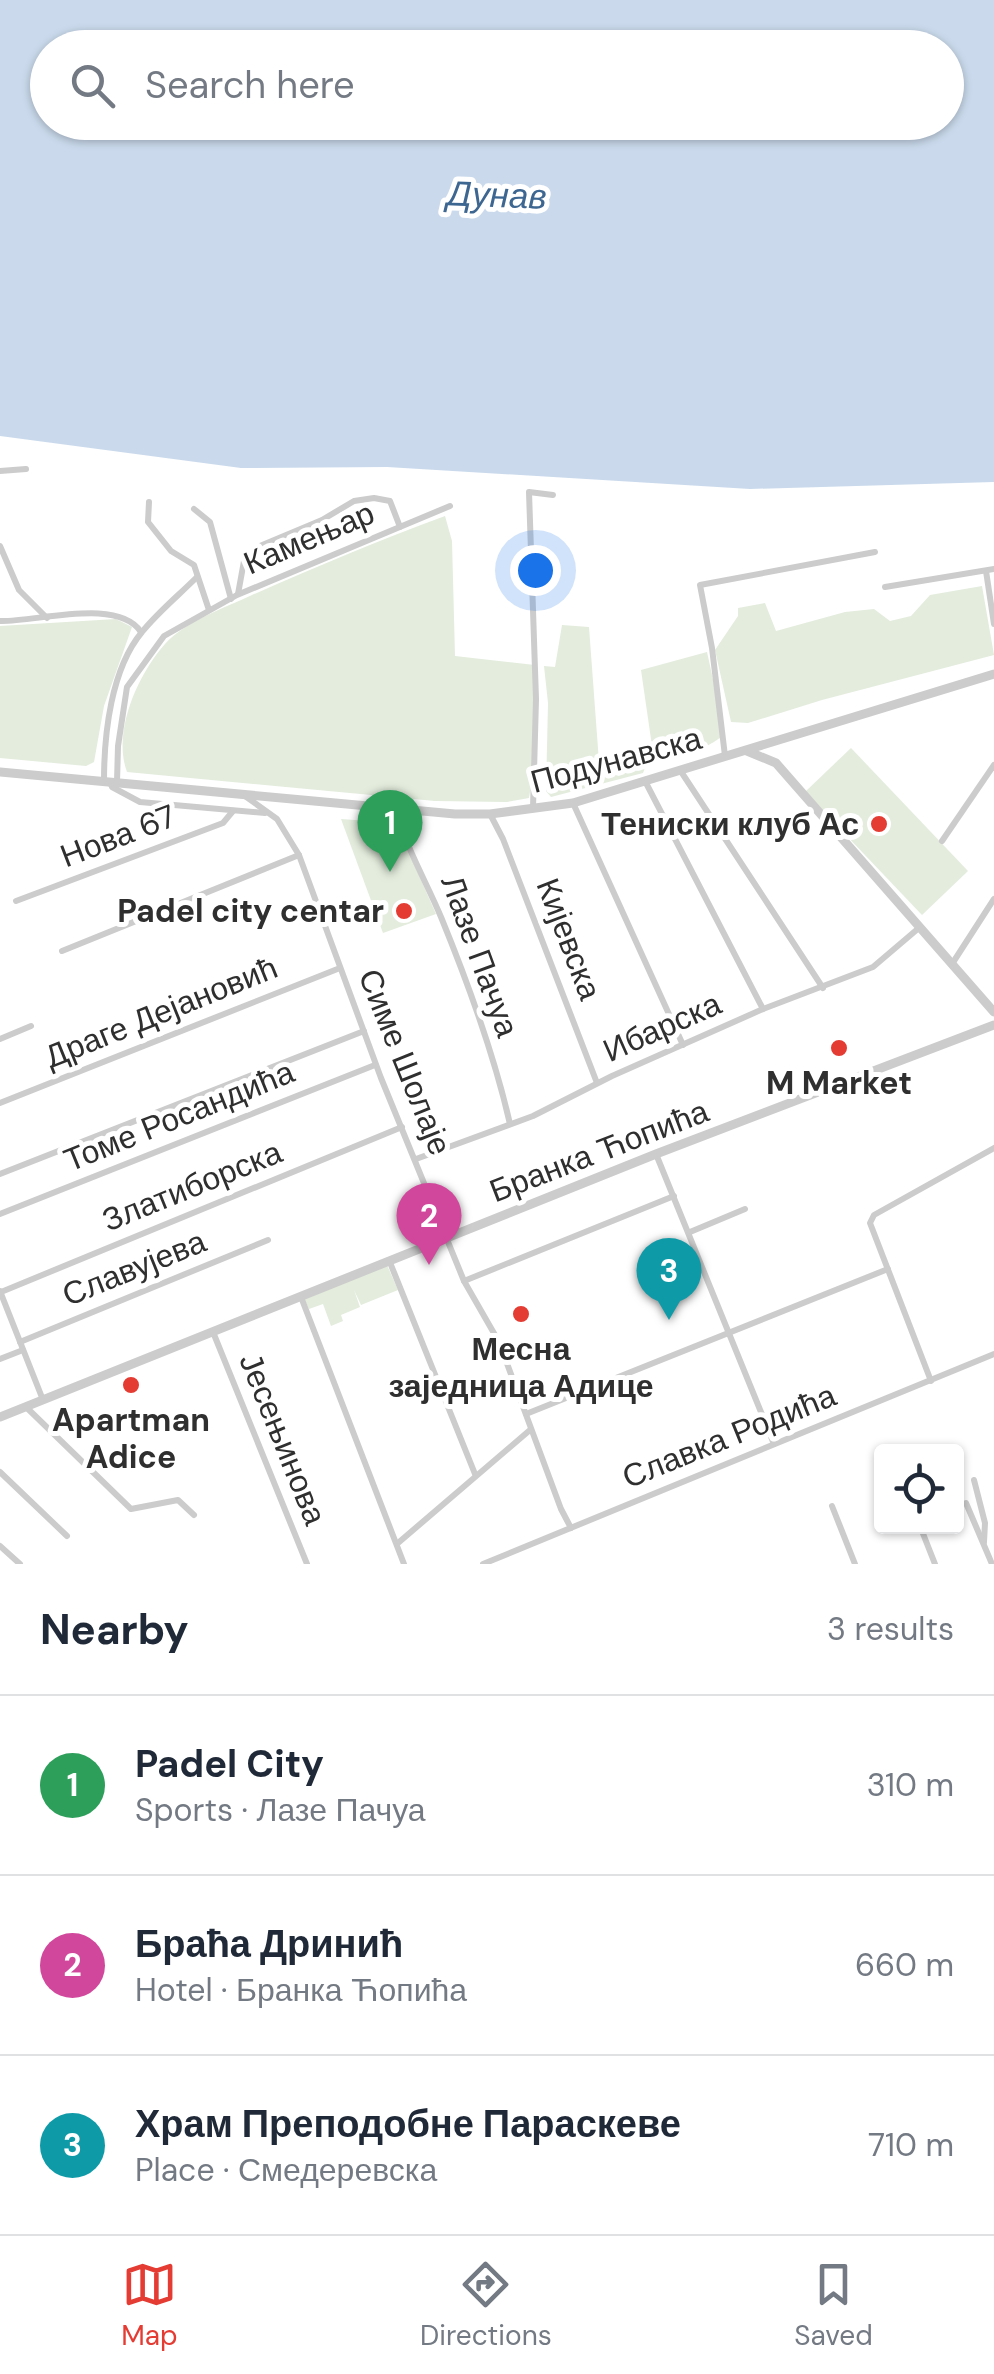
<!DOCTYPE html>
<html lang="en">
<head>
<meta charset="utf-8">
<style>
	:root { --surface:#fff; --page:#f6f6f7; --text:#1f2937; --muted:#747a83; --line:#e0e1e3; --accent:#e43b33 }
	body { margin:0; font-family:"DM Sans",sans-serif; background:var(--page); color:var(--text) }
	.controls { position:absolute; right:30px; bottom:30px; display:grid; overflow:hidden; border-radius:10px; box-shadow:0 2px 8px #0004 }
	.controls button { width:90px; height:90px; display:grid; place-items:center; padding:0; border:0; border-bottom:2px solid var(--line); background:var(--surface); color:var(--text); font:50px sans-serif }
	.you { position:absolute; left:535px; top:570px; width:35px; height:35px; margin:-25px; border:8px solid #fff; border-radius:50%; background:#1a73e8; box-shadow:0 0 0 15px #1a73e833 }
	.badge { display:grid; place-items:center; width:65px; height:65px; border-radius:50%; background:var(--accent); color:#fff; font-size:32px; font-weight:700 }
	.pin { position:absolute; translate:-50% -82px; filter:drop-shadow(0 2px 5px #0008) }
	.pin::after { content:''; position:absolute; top:52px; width:35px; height:30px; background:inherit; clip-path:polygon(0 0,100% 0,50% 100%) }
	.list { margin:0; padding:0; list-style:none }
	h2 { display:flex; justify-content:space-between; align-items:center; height:130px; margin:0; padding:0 40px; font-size:42px }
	h2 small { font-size:32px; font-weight:400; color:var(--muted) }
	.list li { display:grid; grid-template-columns:65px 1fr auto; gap:30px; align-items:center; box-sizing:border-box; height:180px; padding:0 40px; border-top:2px solid var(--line) }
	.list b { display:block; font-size:38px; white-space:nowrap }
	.list p { margin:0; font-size:32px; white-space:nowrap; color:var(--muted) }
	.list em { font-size:32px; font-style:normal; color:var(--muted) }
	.icon { flex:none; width:55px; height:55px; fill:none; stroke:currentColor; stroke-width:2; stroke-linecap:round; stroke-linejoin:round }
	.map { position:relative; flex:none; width:994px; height:1564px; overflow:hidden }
	.search { position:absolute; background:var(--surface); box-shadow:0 2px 8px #0004; left:30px; right:30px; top:30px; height:110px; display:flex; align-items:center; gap:25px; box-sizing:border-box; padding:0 35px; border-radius:55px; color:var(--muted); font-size:38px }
	.sheet { height:670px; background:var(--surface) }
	nav { display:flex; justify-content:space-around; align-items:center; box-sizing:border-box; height:140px; border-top:2px solid var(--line); background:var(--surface); font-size:28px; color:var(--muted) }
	nav a { display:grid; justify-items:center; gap:5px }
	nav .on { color:var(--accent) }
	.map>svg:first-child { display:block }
	.green { fill:#e3ecdd }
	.water { fill:#cadaec; fill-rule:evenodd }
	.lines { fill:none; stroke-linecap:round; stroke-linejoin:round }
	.minor { stroke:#ccc; stroke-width:6 }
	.tertiary { stroke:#ccc; stroke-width:9 }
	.poi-dot { fill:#e43b33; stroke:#fff; stroke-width:4 }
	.labels { text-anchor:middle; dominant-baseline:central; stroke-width:10; stroke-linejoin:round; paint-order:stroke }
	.street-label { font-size:32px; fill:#2f2f2f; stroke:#fff }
	.poi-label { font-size:32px; font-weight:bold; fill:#2f2f2f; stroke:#fff }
	.water-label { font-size:35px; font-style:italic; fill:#3d6691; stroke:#fff }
</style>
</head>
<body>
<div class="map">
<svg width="994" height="1564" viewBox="0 0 994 1564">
	<rect width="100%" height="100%" fill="#fff"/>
	<g class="green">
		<path d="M445,516l7,25 3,115 80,9 -1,102 -5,31 -22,4 -72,-1 -308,-29c-15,-40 11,-98 38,-128 21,-23 59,-36 87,-49 64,-28 128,-55 193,-79z"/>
		<polygon points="982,586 994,655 822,700 748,723 731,722 715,650 738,616 738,608 765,603 776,631 845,612 874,609 890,621 911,616 930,595"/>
		<polygon points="116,619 132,627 104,706 94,762 86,766 0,758 0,626"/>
		<polygon points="562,625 589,627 599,762 650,754 643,773 551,797 546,791 548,703 544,666 555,667"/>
		<path d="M707,652l18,82c-25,20 -43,21 -73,12l-11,-76z"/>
		<polygon points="851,748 968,871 922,915 805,792"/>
		<polygon points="341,819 396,823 436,914 383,933"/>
		<polygon points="387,1265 398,1290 361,1305 354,1290 360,1307 341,1315 343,1321 331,1326 323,1304 309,1309 304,1299"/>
	</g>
	<path class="water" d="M0,0h994v482l-244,7 -363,-22 -146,1 -241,-32zM48,48h898v74h-898z"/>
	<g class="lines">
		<g class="minor">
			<polyline points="0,471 26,469"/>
			<polyline points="149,502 148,522 171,551 194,565 209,610"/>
			<polyline points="194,509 210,522 231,599"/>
			<polyline points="0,546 19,590 47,618"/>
			<polyline points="986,571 994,624"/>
			<polyline points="885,587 994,569"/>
			<polyline points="238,594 244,561 255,548 322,520 354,501 374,498 390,501 400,527"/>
			<path d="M0,621c37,1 118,-24 141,11"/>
			<polyline points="725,756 712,648 700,585 875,552"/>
			<polyline points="680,770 823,988"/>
			<path d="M104,781c0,-47 7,-112 38,-149 16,-20 37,-37 55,-55"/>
			<polyline points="645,781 763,1009"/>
			<polyline points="110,782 112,787 140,802 265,813"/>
			<polyline points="117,782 118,746 127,687 164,636 237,595 450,506"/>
			<polyline points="245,796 277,819 299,855 381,1078 464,1281 499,1342 561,1509 571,1528"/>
			<polyline points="573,803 683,1045"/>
			<polyline points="533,808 536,699 529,492 553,495"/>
			<path d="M396,809c9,37 30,72 45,108 27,66 53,137 69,207"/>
			<polyline points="490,814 503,839 597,1083"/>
			<polyline points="942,841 994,765"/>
			<polyline points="16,901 223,823 233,811"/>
			<polyline points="62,951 299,855"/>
			<polyline points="952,964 994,899"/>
			<polyline points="0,1039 31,1026"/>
			<polyline points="0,1103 340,968"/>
			<polyline points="656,1154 774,1444"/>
			<polyline points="416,1159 533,1116 612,1076 763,1009 873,967 920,927"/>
			<polyline points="0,1174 364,1031"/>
			<polyline points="0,1214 375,1065"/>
			<polyline points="690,1232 745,1209"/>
			<polyline points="389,1260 475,1474"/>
			<polyline points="464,1281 674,1196"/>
			<polyline points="0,1291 43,1400"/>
			<polyline points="1,1292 402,1127"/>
			<polyline points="301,1297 404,1564"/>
			<polyline points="213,1332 307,1564"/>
			<polyline points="20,1342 268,1240"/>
			<polyline points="0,1359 23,1350"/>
			<polyline points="931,1381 870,1223 874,1215 994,1148"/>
			<polyline points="26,1407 131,1509 178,1500 194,1515"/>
			<polyline points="526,1414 888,1269"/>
			<polyline points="0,1472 67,1536"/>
			<polyline points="974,1480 985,1523 984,1542"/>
			<polyline points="966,1503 992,1564"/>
			<polyline points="832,1506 855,1564"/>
			<polyline points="920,1526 935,1564"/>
			<polyline points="398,1543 530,1430"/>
			<polyline points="0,1546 20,1564"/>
			<polyline points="483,1564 994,1354"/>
		</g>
		<g class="tertiary">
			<polyline points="747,751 776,763 994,1012"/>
			<polyline points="0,772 455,814 490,814 573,803 994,674"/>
			<polyline points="0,1417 656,1154 994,1025"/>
		</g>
	</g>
	<g class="poi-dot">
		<circle cx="879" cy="824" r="10"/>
		<circle cx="404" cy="911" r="10"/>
		<circle cx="839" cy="1048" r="10"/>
		<circle cx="521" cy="1314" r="10"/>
		<circle cx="131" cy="1385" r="10"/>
	</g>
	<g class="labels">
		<g class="street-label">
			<text transform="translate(309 538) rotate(-23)">Камењар</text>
			<text transform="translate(616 760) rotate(-15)">Подунавска</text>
			<text transform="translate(118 836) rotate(-21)">Нова 67</text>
			<text transform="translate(569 939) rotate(69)">Кијевска</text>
			<text transform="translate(480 956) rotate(70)">Лазе Пачуа</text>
			<text transform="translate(161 1012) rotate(-22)">Драге Дејановић</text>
			<text transform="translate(662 1027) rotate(-24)">Ибарска</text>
			<text transform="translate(405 1062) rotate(68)">Симе Шолаје</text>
			<text transform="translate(179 1116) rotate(-22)">Томе Росандића</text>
			<text transform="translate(599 1151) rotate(-21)">Бранка Ћопића</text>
			<text transform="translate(192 1186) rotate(-22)">Златиборска</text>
			<text transform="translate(134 1268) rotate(-22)">Славујева</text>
			<text transform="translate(729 1436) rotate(-22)">Славка Родића</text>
			<text transform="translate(283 1439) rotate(68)">Јесењинова</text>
		</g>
		<g class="poi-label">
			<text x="859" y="824" text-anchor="end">Тениски клуб Ас</text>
			<text x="384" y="911" text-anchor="end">Padel city centar</text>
			<text x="839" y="1083">M Market</text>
			<text x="521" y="1349">Месна<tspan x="521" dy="37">заједница Адице</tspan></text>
			<text x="131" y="1420">Apartman<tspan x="131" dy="37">Adice</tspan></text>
		</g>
		<g class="water-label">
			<text transform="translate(497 195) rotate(2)">Дунав</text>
		</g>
	</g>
</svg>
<div class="controls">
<button><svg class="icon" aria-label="locate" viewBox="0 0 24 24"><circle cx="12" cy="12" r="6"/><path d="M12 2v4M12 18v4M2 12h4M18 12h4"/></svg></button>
</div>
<div class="you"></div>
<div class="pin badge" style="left:390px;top:872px;background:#2e9e5b">1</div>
<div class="pin badge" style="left:429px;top:1265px;background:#d1479c">2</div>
<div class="pin badge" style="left:669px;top:1320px;background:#0f9aa8">3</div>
<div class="search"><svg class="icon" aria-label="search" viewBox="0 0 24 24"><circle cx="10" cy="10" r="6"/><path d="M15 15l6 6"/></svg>Search here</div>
</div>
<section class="sheet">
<h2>Nearby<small>3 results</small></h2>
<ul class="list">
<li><span class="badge" style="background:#2e9e5b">1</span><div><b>Padel City</b><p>Sports · Лазе Пачуа</p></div><em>310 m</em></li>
<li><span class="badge" style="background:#d1479c">2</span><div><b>Браћа Дринић</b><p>Hotel · Бранка Ћопића</p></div><em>660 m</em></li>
<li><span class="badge" style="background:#0f9aa8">3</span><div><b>Храм Преподобне Параскеве</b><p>Place · Смедеревска</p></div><em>710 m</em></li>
</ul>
</section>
<nav>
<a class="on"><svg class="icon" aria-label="map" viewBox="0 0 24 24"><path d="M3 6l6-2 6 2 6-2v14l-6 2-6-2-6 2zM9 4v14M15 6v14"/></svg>Map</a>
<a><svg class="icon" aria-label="directions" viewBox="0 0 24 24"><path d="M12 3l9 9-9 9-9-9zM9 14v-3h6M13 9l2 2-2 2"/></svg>Directions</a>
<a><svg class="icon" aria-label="saved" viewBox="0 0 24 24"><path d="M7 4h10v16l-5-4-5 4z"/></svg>Saved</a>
</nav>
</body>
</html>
